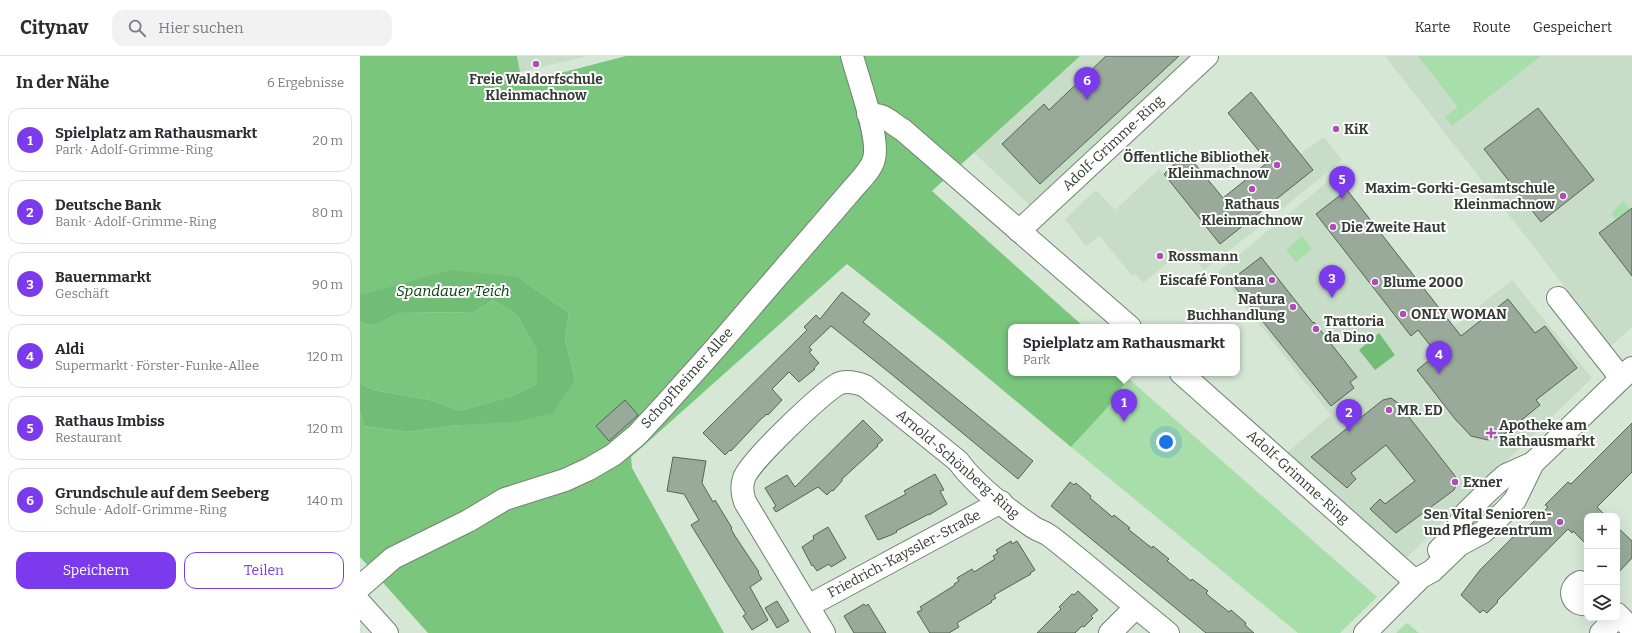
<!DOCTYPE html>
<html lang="de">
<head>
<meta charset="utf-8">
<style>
	:root { --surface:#fff; --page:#f2f2f3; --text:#2b2b33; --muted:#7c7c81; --line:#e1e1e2; --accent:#7c3aed }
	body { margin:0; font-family:Bitter,serif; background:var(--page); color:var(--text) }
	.controls { position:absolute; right:12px; bottom:12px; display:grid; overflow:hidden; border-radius:8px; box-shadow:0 4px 16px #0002 }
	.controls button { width:36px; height:36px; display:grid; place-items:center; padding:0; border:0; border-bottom:1px solid var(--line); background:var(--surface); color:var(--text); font:20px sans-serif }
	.you { position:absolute; left:806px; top:386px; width:14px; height:14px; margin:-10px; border:3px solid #fff; border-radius:50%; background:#1a73e8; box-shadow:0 0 0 6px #1a73e833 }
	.badge { display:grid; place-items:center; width:26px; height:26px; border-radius:50%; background:var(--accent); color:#fff; font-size:13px; font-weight:700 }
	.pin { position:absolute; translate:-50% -33px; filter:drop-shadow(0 1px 2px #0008) }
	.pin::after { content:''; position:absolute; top:21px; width:14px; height:12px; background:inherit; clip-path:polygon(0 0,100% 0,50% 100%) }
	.popup { position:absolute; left:648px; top:268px; width:232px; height:52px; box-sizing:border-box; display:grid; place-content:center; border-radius:8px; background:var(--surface); filter:drop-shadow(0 1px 3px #0005); font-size:13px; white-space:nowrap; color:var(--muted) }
	.popup b { font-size:15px; color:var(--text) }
	.popup::after { content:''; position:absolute; left:50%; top:100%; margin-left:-8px; border:8px solid transparent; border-top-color:var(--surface) }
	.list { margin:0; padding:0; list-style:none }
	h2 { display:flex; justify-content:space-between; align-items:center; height:52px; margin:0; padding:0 16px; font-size:17px }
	h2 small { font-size:13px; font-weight:400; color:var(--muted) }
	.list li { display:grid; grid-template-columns:26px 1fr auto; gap:12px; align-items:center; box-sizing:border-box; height:64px; margin:0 8px 8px; padding:0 8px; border:1px solid var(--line); border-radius:12px }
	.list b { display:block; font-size:15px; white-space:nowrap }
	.list p { margin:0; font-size:13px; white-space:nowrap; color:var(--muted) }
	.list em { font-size:13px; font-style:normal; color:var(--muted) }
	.actions { display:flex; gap:8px; padding:12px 16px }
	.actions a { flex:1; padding:9px 0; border:1px solid var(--accent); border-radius:12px; text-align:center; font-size:14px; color:var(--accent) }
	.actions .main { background:var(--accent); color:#fff }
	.icon { flex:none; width:22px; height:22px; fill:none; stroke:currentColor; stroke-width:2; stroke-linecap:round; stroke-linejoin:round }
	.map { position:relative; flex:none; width:1272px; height:577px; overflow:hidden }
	header { display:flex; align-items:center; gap:24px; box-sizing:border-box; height:56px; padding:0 20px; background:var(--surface); border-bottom:1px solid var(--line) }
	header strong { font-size:19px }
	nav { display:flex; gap:22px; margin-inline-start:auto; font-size:14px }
	.search { width:280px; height:36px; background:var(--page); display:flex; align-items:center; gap:10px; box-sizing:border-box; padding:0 14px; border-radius:12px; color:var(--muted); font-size:15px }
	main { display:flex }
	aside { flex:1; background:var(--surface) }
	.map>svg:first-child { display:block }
	.built { fill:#c7ddc7 }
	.green { fill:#a8dea9 }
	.forest { fill:#7ac67d }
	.water { fill:#71bd75 }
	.building { fill:#9aaa9a; stroke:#566456 }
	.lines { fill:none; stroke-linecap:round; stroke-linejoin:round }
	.minor-casing { stroke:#728272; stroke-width:24 }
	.minor { stroke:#fff; stroke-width:22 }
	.poi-dot { fill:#af4db5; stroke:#fff; stroke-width:1.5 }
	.labels { text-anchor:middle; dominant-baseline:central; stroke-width:4; stroke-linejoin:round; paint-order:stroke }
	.poi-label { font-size:14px; font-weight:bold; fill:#353b35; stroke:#fff; text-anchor:start }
	.street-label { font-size:14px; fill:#353b35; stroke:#fff }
	.water-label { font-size:15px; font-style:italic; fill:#094111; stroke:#fff }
</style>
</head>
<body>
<header>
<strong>Citynav</strong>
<div class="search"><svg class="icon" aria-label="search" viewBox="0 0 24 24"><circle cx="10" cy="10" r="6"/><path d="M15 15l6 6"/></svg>Hier suchen</div>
<nav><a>Karte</a><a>Route</a><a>Gespeichert</a></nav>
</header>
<main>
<aside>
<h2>In der Nähe<small>6 Ergebnisse</small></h2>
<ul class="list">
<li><span class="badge">1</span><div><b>Spielplatz am Rathausmarkt</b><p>Park · Adolf-Grimme-Ring</p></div><em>20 m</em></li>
<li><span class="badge">2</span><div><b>Deutsche Bank</b><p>Bank · Adolf-Grimme-Ring</p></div><em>80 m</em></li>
<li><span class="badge">3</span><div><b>Bauernmarkt</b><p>Geschäft</p></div><em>90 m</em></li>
<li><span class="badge">4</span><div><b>Aldi</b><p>Supermarkt · Förster-Funke-Allee</p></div><em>120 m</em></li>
<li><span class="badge">5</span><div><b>Rathaus Imbiss</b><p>Restaurant</p></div><em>120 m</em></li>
<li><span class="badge">6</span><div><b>Grundschule auf dem Seeberg</b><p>Schule · Adolf-Grimme-Ring</p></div><em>140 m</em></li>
</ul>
<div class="actions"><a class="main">Speichern</a><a>Teilen</a></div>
</aside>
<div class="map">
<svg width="1272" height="577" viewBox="0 0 1272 577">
	<rect width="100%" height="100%" fill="#d6e7d6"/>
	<g class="built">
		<polygon points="157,0 228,0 160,16"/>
		<polygon points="720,0 830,0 735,88 672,151 613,96"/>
		<polygon points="1025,0 1272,0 1272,271 1251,290"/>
		<polygon points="964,81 982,104 922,153 915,143 953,114 940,98"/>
		<polygon points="799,113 860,187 900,155 907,165 844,214 826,192 783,227 776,218 772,220 740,180 726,190 705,163 736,134 755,154"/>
		<polygon points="976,119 1094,270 1152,224 1232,322 1044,504 925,398 971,359 858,216"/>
	</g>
	<g class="green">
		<polygon points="1058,0 1181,0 1092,70 1085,61 1098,51"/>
		<polygon points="1263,145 1272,156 1272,180 1259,162 1256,164 1251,158"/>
		<polygon points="942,180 952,193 936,206 926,194"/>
		<polygon points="769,323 1017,541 980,577 938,577 711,391"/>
		<polygon points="1127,442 1138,455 1119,474 1105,469"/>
		<polygon points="1047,567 1059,577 1036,577"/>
	</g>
	<g class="forest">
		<polygon points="0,0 157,0 162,27 266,0 720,0 572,135 724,271 651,271 651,317 773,317 745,354 711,391 584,285 487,208 271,401 272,412 364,577 68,577 0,501 0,355 4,370 47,376 99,369 215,323 205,283 209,257 158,221 0,238"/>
		<polygon points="133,244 157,259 177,295 177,328 152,340 100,355 70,344 13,334 0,327 0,266 13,270 39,257 114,256"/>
	</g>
	<g class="water">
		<polygon points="91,214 158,221 209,257 205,283 215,323 193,357 156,366 99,369 47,376 4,370 0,355 0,327 13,334 70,344 100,355 152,340 177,328 177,295 157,259 133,244 114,256 39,257 13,270 0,266 0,238 12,236"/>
		<polygon points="1019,277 1035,299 1015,314 999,294"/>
	</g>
	<g class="building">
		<polygon points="746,0 819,0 680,128 642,88 684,48 689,54"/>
		<polygon points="891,36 953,114 860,188 804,118 826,97 863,142 908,106 868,57"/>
		<polygon points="1178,52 1234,124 1181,166 1124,93"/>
		<polygon points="987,134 1101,280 1148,243 1175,277 1185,270 1217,312 1176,344 1180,349 1142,380 1128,384 1111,380 1095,363 1057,314 1077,298 1058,274 1051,280 956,158"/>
		<polygon points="1272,152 1272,220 1239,177"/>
		<polygon points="901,201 953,267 954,266 997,321 990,326 994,332 971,350 870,225"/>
		<polygon points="482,236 510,258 503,266 673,405 658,423 530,317 471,270 449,291 452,294 449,296 459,307 454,312 455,313 439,326 429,316 412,333 422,344 408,359 407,358 401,363 371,395 370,394 365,399 343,377 447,274 444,271 456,259 460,263"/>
		<polygon points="1031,342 1038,347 1095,420 1097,427 1094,434 1036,477 1010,453 1020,443 1025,448 1055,425 1026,389 991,417 996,423 987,432 951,401 1023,344"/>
		<polygon points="265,344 278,359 249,385 236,370"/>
		<polygon points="503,364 523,384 517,389 518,390 482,423 482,425 473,435 472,434 467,439 458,431 416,456 413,452 416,450 405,432 427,419 435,431"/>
		<polygon points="1272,367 1272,416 1237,451 1246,460 1227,460 1227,489 1213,475 1212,477 1208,473 1137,545 1138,546 1127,557 1123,554 1120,557 1101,539 1120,514 1157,477 1166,473 1188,451 1185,449 1208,426 1211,428"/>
		<polygon points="313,401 346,405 342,427 353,446 355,444 372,472 371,473 375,480 399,516 398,517 402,523 390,531 408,564 392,574 383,560 386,558 331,469 339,464 324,438 307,435"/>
		<polygon points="575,418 584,434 580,435 587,448 569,459 569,458 536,475 537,476 531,479 518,484 505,460 546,438 544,435"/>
		<polygon points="710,426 714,429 716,427 731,440 730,442 749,458 752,461 754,459 770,472 768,473 788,489 792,492 793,490 809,503 807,505 811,508 831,525 832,523 848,535 846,537 850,541 869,556 871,554 886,567 885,569 894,577 846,577 752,500 691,450"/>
		<polygon points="468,471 486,502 471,511 469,508 457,515 453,509 452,510 442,491 454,483 453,480"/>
		<polygon points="1257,471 1272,485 1272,502 1257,518"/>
		<polygon points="651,485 652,488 657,485 675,514 670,517 671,518 634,539 636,542 631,545 632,546 597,567 599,571 589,577 570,577 557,556 562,554 560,551 595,529 594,528 599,525 597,522 612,513 614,516 635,503 633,500 638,497 636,494"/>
		<polygon points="718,535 738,554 731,560 733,562 724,571 722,570 715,577 677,577 701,553 699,551 712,538 714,539"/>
		<polygon points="417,545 429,565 417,572 405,552"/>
		<polygon points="504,548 506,550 508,548 526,577 494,577 484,560"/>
	</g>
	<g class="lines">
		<g class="minor-casing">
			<g id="minor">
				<path d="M508,58c19,1 20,7 35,16l227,197"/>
				<polyline points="659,175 847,0"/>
				<polyline points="1198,242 1261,322"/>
				<polyline points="821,317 1056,526"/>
				<polyline points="1079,494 1093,480 1104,459 1127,436 1146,419 1173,407"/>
				<path d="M1227,529l-7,-3c-14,7 -8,24 7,22"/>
				<path d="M0,531l33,-29 75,-37 37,-22 60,-19 24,-11 24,-14 24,-20 25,-27 52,-58 136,-158c8,-10 21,-21 24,-33 6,-21 -16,-80 -22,-103"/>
				<polyline points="0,547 27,577"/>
				<polyline points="448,550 641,446"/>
				<polyline points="1257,558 1272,573"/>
				<path d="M464,577l-79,-131c-3,-8 -4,-15 -1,-24 6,-17 77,-84 94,-94 8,-4 19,-1 27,2l93,75c18,25 50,49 75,66 6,4 12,5 17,9 40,31 78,65 118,97"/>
				<polyline points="750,577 776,551"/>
				<polyline points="1005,577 1061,521 1072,515 1099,489 1123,476 1144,456 1155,444 1173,407 1272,312"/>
				<polyline points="1241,577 1256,562"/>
			</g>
		</g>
		<use href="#minor" class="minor"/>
	</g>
	<g class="poi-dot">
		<circle cx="176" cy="8" r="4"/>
		<circle cx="976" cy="73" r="4"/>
		<circle cx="917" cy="109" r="4"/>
		<circle cx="892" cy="133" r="4"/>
		<circle cx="1203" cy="140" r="4"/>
		<circle cx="973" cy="171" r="4"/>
		<circle cx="800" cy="200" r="4"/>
		<circle cx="912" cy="224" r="4"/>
		<circle cx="1015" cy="226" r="4"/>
		<circle cx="933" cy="251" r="4"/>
		<circle cx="1043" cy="258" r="4"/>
		<circle cx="956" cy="273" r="4"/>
		<circle cx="1029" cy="354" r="4"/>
		<path d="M1129 371h4v4h4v4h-4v4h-4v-4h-4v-4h4z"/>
		<circle cx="1095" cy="426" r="4"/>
		<circle cx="1200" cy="466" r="4"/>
	</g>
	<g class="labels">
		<g class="poi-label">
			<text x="176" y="23" text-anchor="middle">Freie Waldorfschule<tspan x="176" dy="16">Kleinmachnow</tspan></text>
			<text x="984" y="73">KiK</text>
			<text x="909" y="101" text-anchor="end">Öffentliche Bibliothek<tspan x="909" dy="16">Kleinmachnow</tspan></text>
			<text x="1195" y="132" text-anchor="end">Maxim-Gorki-Gesamtschule<tspan x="1195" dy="16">Kleinmachnow</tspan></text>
			<text x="892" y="148" text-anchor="middle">Rathaus<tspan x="892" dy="16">Kleinmachnow</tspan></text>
			<text x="981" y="171">Die Zweite Haut</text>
			<text x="808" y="200">Rossmann</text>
			<text x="904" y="224" text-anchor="end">Eiscafé Fontana</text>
			<text x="1023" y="226">Blume 2000</text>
			<text x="925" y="243" text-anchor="end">Natura<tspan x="925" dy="16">Buchhandlung</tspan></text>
			<text x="1051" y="258">ONLY WOMAN</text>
			<text x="964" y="265">Trattoria<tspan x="964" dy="16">da Dino</tspan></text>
			<text x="1037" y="354">MR. ED</text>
			<text x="1139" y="369">Apotheke am<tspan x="1139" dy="16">Rathausmarkt</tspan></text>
			<text x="1103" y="426">Exner</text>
			<text x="1192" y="458" text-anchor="end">Sen Vital Senioren-<tspan x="1192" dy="16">und Pflegezentrum</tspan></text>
		</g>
		<g class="street-label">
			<text transform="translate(753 87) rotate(-43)">Adolf-Grimme-Ring</text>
			<text transform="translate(327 322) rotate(-48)">Schopfheimer Allee</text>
			<text transform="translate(598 408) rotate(41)">Arnold-Schönberg-Ring</text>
			<text transform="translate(938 421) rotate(42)">Adolf-Grimme-Ring</text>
			<text transform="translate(544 498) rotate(-28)">Friedrich-Kayssler-Straße</text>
		</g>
		<g class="water-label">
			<text x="93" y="235">Spandauer Teich</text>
		</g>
	</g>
</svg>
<div class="controls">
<button>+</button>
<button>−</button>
<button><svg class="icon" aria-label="layers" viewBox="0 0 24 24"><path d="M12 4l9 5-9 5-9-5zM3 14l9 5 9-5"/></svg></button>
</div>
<div class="you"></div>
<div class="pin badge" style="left:764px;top:366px">1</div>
<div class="popup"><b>Spielplatz am Rathausmarkt</b>Park</div>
<div class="pin badge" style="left:989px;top:376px">2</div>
<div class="pin badge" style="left:972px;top:242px">3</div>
<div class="pin badge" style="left:1079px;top:318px">4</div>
<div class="pin badge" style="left:982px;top:143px">5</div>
<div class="pin badge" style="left:727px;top:44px">6</div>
</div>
</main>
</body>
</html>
